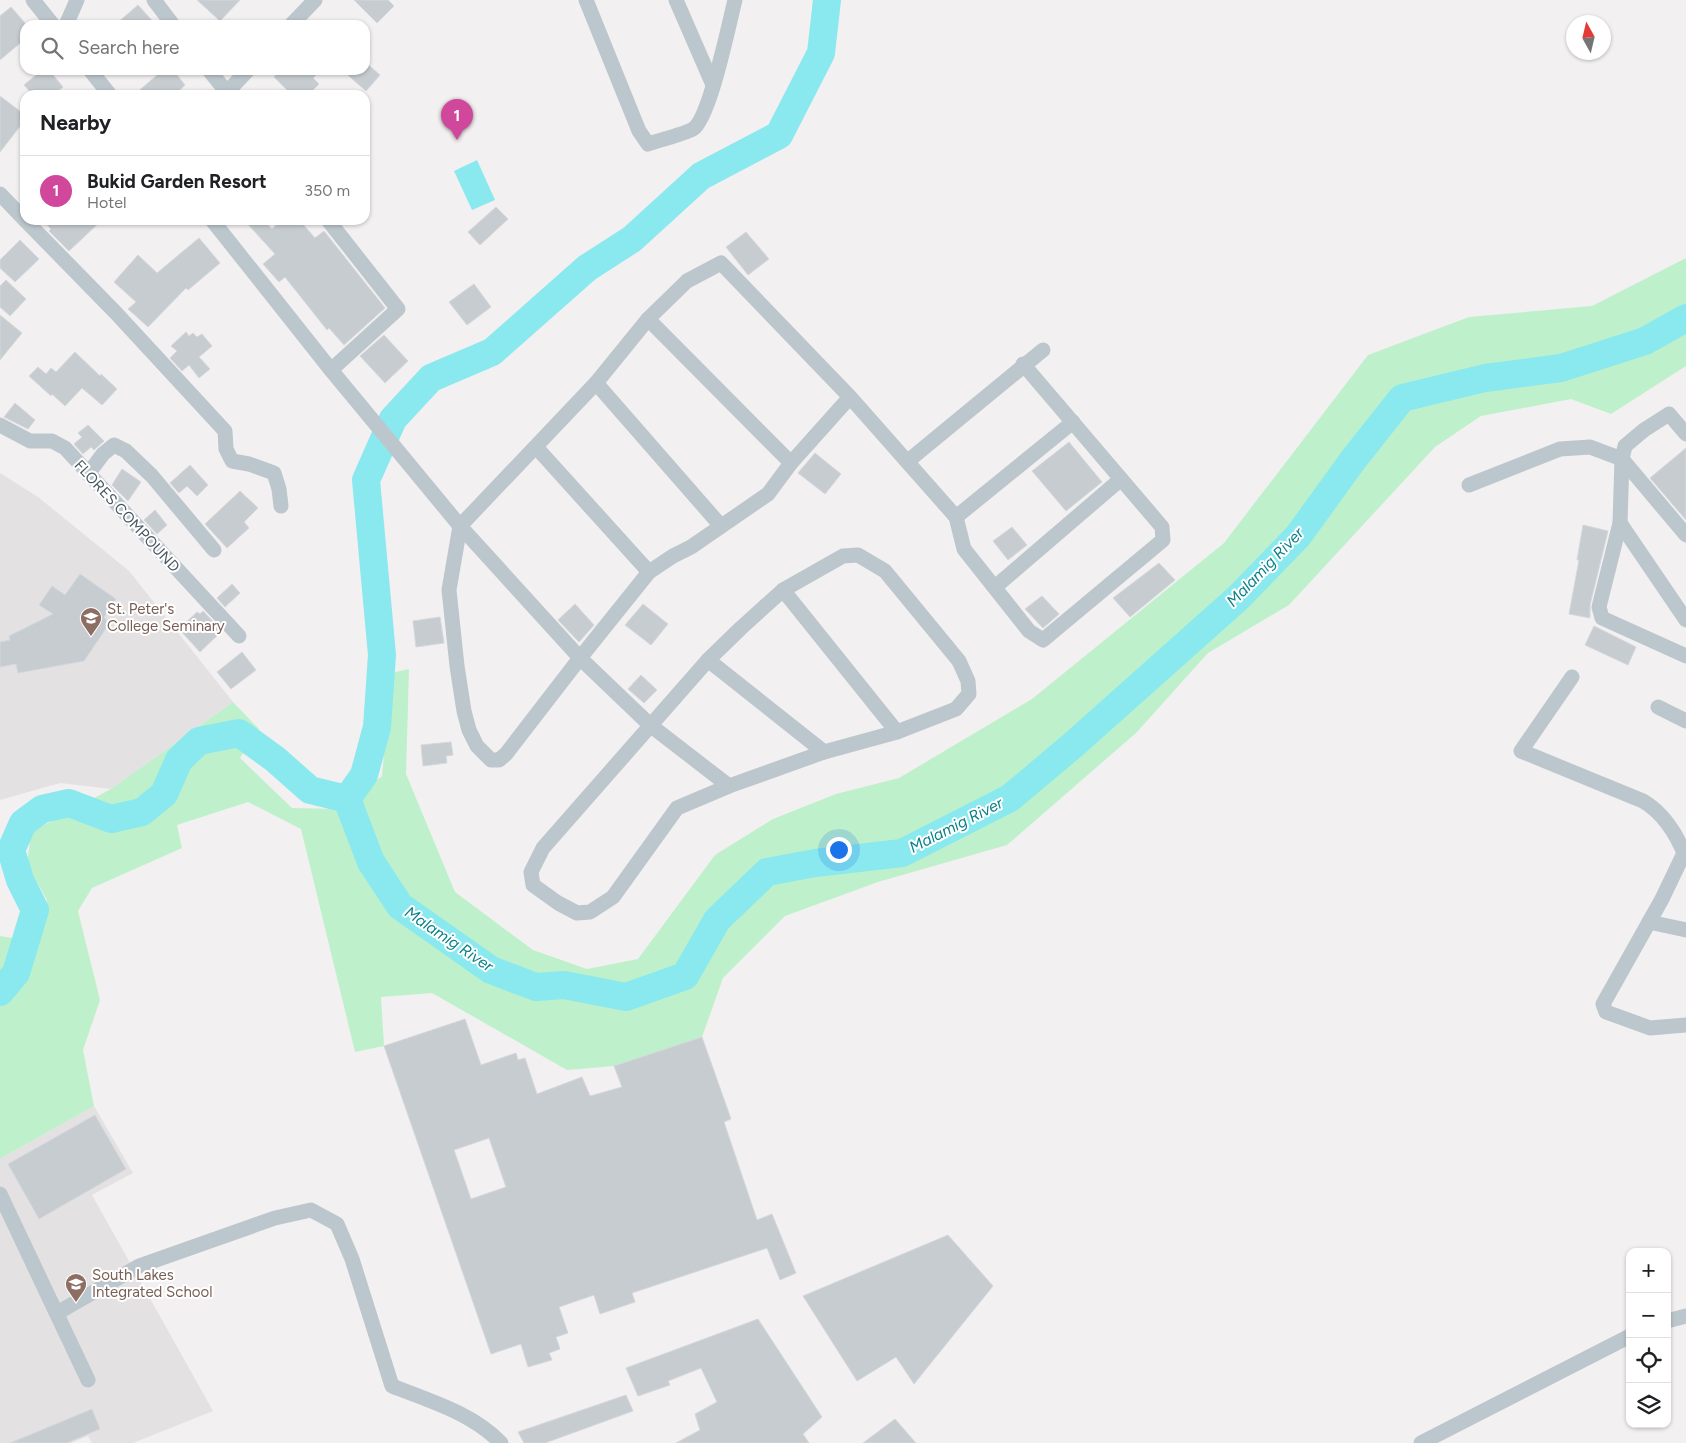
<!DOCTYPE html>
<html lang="en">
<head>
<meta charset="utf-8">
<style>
	:root { --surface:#fff; --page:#f6f6f6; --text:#202124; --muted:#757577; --line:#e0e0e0; --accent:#0b8043 }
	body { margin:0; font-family:Figtree,sans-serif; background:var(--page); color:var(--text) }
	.controls { position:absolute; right:15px; bottom:15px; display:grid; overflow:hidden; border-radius:10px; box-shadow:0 1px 4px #0004 }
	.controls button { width:45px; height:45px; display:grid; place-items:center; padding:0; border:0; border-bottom:1px solid var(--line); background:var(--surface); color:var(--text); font:25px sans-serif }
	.compass { position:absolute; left:1566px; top:15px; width:45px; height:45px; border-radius:50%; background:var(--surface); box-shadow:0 1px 4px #0004; rotate:352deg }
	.you { position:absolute; left:838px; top:849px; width:18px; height:18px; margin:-12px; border:4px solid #fff; border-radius:50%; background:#1a73e8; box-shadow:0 0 0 8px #1a73e833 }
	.badge { display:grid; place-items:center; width:32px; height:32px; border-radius:50%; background:var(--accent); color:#fff; font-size:16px; font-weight:700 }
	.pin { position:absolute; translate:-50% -41px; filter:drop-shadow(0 1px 2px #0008) }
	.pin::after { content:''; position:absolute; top:26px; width:18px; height:15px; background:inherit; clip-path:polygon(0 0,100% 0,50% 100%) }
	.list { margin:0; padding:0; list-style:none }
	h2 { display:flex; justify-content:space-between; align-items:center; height:65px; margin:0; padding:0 20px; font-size:21px }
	h2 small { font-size:16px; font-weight:400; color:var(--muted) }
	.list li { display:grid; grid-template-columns:32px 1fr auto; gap:15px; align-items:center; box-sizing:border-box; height:70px; padding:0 20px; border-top:1px solid var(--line) }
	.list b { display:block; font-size:19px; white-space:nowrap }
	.list p { margin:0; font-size:16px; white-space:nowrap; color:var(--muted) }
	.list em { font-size:16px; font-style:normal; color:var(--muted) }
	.icon { flex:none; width:28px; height:28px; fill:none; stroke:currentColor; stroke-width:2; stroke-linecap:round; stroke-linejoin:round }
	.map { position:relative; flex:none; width:1686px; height:1443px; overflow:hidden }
	.search { position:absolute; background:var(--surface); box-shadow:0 1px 4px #0004; left:20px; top:20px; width:350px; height:55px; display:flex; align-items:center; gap:12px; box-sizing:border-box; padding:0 18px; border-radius:15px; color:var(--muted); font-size:19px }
	.panel { position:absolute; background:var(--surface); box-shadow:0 1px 4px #0004; left:20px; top:90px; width:350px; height:135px; border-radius:15px }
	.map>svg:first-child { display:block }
	.education { fill:#e4e1e3 }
	.green { fill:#bef1cb }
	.water { fill:#8ae8ef }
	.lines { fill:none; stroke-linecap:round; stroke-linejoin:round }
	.river { stroke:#8ae8ef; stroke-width:28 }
	.building { fill:#c7ccd0; stroke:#d4d8dc; fill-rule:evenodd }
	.minor { stroke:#bcc7cd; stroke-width:15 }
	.labels { text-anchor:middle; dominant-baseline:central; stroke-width:4; stroke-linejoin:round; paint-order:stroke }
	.street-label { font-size:15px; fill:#48575f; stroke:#fff }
	.education-label { font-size:15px; fill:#785e54; stroke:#fff; text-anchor:start }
	.water-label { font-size:16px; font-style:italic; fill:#0a8089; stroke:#fff }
</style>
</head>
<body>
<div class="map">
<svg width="1686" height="1443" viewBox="0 0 1686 1443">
	<rect width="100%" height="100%" fill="#f3f0f1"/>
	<g class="education">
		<polygon points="0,473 38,497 129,571 233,702 111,789 60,783 0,800"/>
		<polygon points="94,1106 133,1173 92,1195 213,1411 133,1443 92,1443 88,1436 71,1443 0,1443 0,1159"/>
	</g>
	<polygon class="green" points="1686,258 1686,366 1611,414 1571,399 1481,416 1435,447 1289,605 1208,653 1136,733 1007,845 878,882 785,916 723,978 702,1037 614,1066 567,1070 432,993 381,997 384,1046 355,1052 301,829 248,802 177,825 182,848 92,888 78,911 100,1000 83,1050 94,1106 0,1159 0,936 37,942 47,900 27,865 31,832 111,789 233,702 259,729 240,758 292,808 341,809 382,776 391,673 409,669 406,774 455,892 533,950 587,969 638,959 715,855 773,819 836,794 899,778 1032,699 1224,543 1368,355 1469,317 1592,306"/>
	<polygon class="water" points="477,160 495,200 472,210 454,171"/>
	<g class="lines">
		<g class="river">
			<polyline points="347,799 371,862 400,906 491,970 536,987 564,985 626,997 685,976 717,920 767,872 815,863 902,853 1010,798 1073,745 1239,597 1298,536 1353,460 1402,398 1485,378 1561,368 1645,341 1686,318"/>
			<polyline points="347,799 364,775 377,727 382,655 366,480 393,419 431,378 492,352 587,268 632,239 701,176 779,135 821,53 827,0"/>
			<polyline points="0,992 16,973 35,910 20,880 11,850 23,823 42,809 69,803 111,819 142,812 164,794 179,760 199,741 239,733 275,759 310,790 347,799"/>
		</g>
	</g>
	<g class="building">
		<polygon points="197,0 240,0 220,21"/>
		<polygon points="354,0 388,0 394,6 377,23"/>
		<polygon points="138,5 156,25 115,25"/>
		<polygon points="11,7 25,23 25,39 0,60 0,16"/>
		<polygon points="365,62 380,75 366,91 342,70 365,70"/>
		<polygon points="42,70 49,70 63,87 53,95 33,95 24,85"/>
		<polygon points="163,70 173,70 185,85 174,95 134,95"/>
		<polygon points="281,70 321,70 313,78 319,84 308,95 292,95 274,77"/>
		<polygon points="0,96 25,115 25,120 0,152"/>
		<polygon points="496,207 508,219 480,245 468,232"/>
		<polygon points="42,220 102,220 69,251 49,231 51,229"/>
		<polygon points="244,220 263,220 272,229 282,220 299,220 315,238 324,231 385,308 344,345 329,328 327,330 285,277 279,282 263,264 275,254"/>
		<polygon points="746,232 769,259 748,275 726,247"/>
		<polygon points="199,238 220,263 188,290 186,288 148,327 128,309 136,302 114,282 138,255 157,273"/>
		<polygon points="20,240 39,259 15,282 0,268 0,260"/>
		<polygon points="6,280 26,299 10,316 0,307 0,286"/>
		<polygon points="474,284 491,307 467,325 449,302"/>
		<polygon points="0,315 22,333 0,360"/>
		<polygon points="186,332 189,336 193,333 197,337 202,334 212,346 199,357 210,369 199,378 189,365 182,371 170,358 177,351 171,346"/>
		<polygon points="384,335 408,361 385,383 360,356"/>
		<polygon points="75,352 100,376 101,374 117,389 102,405 82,388 65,406 52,394 51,396 29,376 38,367 46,374 51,368 56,372"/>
		<polygon points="15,403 35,420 28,429 4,417"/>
		<polygon points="88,425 104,441 94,450 91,447 83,454 74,444 82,437 78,433"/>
		<polygon points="1069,442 1102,482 1066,511 1032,471"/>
		<polygon points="1686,448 1686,520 1650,478"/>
		<polygon points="815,453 841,474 825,494 798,473"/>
		<polygon points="190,465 208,485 197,496 187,486 179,493 170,483"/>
		<polygon points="122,469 141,482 128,501 112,485"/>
		<polygon points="240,491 258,508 244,522 249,528 227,548 205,524"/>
		<polygon points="155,510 167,525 157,534 144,520"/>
		<polygon points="1583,525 1608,531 1590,605 1590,618 1569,614 1579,560 1577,560"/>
		<polygon points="1012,527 1027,545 1008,560 993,541"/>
		<polygon points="1159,563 1175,580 1130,617 1113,598"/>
		<polygon points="80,574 116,599 104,617 109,624 84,661 18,673 16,664 0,667 0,642 10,640 9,636 53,614 39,605 52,586 65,595"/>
		<polygon points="232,584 240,593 225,607 217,598"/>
		<polygon points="1042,596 1059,614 1043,628 1025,609"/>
		<polygon points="575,604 594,625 579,642 558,620"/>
		<polygon points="643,604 668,624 651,645 625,625"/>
		<polygon points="203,611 222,631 200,652 179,629 197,612 200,614"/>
		<polygon points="440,617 444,643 416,647 413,621"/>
		<polygon points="1594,626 1636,647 1628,665 1585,645"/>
		<polygon points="242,652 256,670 231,689 217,672"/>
		<polygon points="641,675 657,690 644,703 628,689"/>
		<polygon points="451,742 453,755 446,756 447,763 423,766 421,745"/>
		<path d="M465,1019l16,46 35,-12 2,7 7,-2 12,36 45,-17 8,19 32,-9 -8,-21 88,-29 29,82 -7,3 33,98 15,-6 24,59 -16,7 -13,-32 -135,45 3,9 -35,12 -6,-19 -35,12 9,26 -12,4 4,12 -11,4 3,7 -24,7 -7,-23 -30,10 -107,-308zM489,1138l17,49 -35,12 -17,-49z"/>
		<polygon points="95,1115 126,1169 39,1219 8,1164"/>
		<polygon points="948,1235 993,1286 914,1384 896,1357 857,1381 803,1296"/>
		<polygon points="758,1319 822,1417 803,1434 809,1443 676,1443 700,1430 695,1414 717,1402 701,1368 668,1381 670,1385 638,1396 626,1368"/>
		<polygon points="626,1395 633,1411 545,1443 524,1443 518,1432"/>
		<polygon points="92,1409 100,1429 67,1443 10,1443"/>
		<polygon points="895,1419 916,1443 863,1443"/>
	</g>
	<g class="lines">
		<g class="minor">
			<polyline points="33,0 53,25"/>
			<polyline points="154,0 173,25"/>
			<path d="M586,0l53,131 9,13c11,-4 37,-10 45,-15 17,-11 36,-106 42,-129"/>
			<polyline points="676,0 713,85"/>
			<polyline points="66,25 77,0"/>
			<polyline points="291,25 315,0"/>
			<polyline points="90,70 110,95"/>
			<polyline points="209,70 229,95"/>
			<polyline points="227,92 248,70"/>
			<polyline points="0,194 25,220"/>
			<polyline points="25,220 116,313 225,431 226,449 232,461 249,464 274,473 279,489 281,506"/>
			<polyline points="212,220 331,370 460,526 580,658 650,725 729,786"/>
			<polyline points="328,220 398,309 331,370"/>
			<polyline points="648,319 791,463"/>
			<polyline points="596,383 721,526"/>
			<polyline points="850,397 791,463 768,494 691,547 673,556 649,572 580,658 506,754 499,760 491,760 477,746 469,730 464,711 457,666 449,590 460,526 596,383 648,319 687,281 721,263 850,397 956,517 964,549 1029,631 1043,640 1163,540 1162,527 1023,364"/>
			<polyline points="0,425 30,441 52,441 65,448 239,636"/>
			<polyline points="1686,434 1669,414 1644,430 1625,446 1622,459 1620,523 1599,607 1602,618 1686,656"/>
			<polyline points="536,447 649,572"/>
			<polyline points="908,461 1043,350"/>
			<polyline points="88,474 103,454 114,445 126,451 152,476 214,550"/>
			<polyline points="1469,485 1560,449 1590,447 1622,459 1686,535"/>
			<polyline points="956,517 1073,422"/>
			<polyline points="1620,523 1686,620"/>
			<polygon points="858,555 885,571 959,661 968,681 969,694 956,709 897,732 824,752 729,786 677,808 613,897 590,912 577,913 558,903 533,885 531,872 543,848 708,660 741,628 783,590 843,556"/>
			<polyline points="995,587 1121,479"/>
			<polyline points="783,590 897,732"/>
			<polyline points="708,660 824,752"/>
			<path d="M1572,677l-51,74 122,50c19,11 33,32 41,52l-22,46 -59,105 3,8 44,16 36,-3"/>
			<polyline points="1658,707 1686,721"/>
			<polyline points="1649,922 1686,930"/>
			<polyline points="0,1194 88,1380"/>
			<path d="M57,1313l82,-47 136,-48 36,-8 26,14 15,35 40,127c38,15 80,27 109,57"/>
			<polyline points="1667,1321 1686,1316"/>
			<polyline points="1421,1443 1630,1336"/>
		</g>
	</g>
	<defs>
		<g id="university-pin" transform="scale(1.125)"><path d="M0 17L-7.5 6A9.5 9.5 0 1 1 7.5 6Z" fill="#8d6e63" stroke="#fff"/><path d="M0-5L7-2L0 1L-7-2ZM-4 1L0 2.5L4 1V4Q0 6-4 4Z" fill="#fff"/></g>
		<g id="school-pin" transform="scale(1.125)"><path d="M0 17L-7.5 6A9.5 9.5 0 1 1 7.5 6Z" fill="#8d6e63" stroke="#fff"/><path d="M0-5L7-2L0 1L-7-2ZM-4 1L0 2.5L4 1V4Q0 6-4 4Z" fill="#fff"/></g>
	</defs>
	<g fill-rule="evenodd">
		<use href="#university-pin" x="91" y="618"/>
		<use href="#school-pin" x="76" y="1284"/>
	</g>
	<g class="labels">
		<g class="street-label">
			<text transform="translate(127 516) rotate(47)">FLORES COMPOUND</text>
		</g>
		<g class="education-label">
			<text x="107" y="609">St. Peter's<tspan x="107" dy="17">College Seminary</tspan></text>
			<text x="92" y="1275">South Lakes<tspan x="92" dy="17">Integrated School</tspan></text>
		</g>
		<g class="water-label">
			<text transform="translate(1265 567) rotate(-46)">Malamig River</text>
			<text transform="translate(956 825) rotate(-27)">Malamig River</text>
			<text transform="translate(449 939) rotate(34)">Malamig River</text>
		</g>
	</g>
</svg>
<div class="controls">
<button>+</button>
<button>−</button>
<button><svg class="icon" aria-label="locate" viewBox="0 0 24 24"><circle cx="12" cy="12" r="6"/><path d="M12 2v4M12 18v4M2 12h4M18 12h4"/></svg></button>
<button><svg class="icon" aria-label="layers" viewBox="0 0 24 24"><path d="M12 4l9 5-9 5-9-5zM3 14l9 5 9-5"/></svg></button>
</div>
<svg class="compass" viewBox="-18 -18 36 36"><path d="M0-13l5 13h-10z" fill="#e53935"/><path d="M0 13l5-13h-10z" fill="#757577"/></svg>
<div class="you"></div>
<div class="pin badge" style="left:457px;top:140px;background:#d1479c">1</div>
<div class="search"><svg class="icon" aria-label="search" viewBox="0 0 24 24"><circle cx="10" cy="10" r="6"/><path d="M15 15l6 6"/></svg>Search here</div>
<section class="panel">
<h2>Nearby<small></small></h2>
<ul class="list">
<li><span class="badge" style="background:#d1479c">1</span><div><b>Bukid Garden Resort</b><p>Hotel</p></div><em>350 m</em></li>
</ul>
</section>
</div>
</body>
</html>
